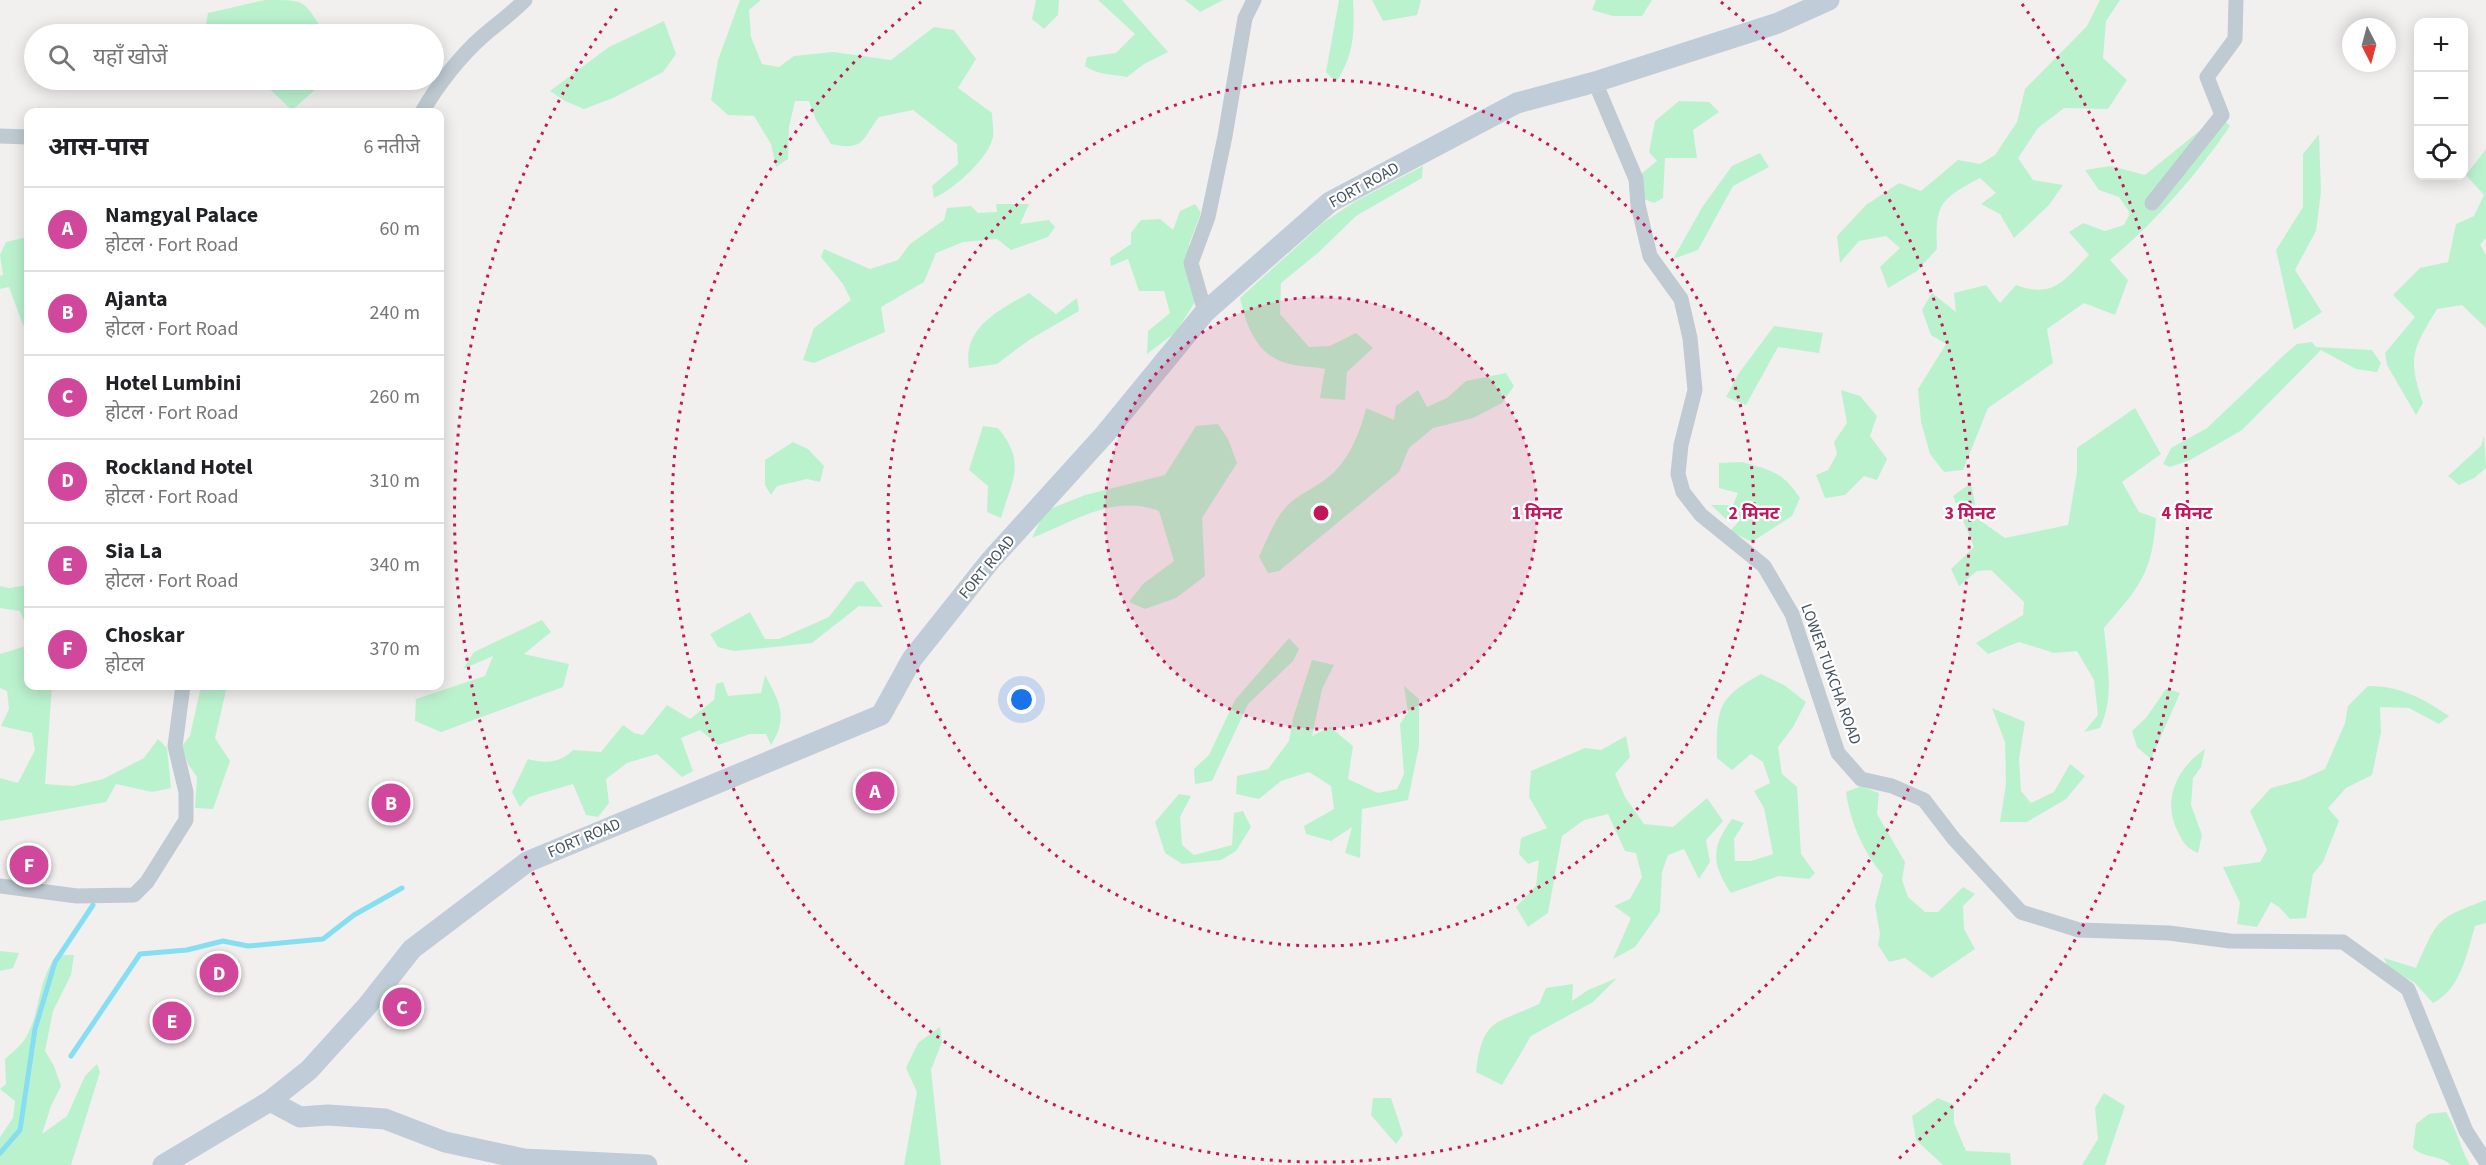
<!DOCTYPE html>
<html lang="hi">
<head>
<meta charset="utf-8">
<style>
	:root { --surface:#fff; --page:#f2f2f2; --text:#202124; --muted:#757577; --line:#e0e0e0; --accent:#ea580c }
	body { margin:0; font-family:"Source Sans 3","Noto Sans Devanagari",sans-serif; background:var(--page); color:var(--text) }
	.controls { position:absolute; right:18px; top:18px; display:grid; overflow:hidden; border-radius:12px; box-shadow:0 3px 15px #0003 }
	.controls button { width:54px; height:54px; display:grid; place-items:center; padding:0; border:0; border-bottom:2px solid var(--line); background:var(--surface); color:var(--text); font:30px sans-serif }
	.compass { position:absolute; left:2342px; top:18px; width:54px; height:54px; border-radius:50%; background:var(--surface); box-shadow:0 3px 15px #0003; rotate:174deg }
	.you { position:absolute; left:1022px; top:700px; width:21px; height:21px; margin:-15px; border:4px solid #fff; border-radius:50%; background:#1a73e8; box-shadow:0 0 0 9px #1a73e833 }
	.badge { display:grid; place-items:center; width:39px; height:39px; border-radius:50%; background:var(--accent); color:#fff; font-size:20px; font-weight:700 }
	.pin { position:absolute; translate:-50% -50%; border:3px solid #fff; box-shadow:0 2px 6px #0006 }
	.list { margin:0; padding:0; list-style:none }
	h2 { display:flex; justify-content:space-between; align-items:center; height:78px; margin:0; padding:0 24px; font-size:26px }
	h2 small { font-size:20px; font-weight:400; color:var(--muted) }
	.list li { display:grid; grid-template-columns:39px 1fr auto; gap:18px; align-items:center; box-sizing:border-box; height:84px; padding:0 24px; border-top:2px solid var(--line) }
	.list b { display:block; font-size:22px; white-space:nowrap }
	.list p { margin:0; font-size:20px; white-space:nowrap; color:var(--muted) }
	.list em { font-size:20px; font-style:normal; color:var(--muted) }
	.icon { flex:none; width:33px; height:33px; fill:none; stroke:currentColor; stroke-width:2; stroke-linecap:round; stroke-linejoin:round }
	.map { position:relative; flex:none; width:2486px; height:1165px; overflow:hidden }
	.search { position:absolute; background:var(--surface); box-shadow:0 3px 15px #0003; left:24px; top:24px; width:420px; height:66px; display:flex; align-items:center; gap:15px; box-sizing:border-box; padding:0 21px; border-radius:33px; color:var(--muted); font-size:22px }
	.panel { position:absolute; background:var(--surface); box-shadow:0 3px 15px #0003; left:24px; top:108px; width:420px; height:582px; border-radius:12px }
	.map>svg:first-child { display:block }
	.green { fill:#bbf2ce }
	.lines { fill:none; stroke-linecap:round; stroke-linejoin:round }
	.stream { stroke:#85def1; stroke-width:5 }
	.street { stroke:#bfcad2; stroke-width:15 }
	.secondary { stroke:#c0cdd9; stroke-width:21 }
	.ring { fill:none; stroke:#c2185b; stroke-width:3; stroke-dasharray:3 6 }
	.labels { text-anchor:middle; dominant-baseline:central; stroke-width:4.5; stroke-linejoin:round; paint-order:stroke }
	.street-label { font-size:16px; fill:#46535e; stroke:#fff }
	.centre { fill:#c2185b; stroke:#fff; stroke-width:3 }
	.ring-label { font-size:18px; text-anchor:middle; font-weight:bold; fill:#c2185b; stroke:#fff; stroke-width:4.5; stroke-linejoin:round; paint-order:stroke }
</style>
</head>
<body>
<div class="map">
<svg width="2486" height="1165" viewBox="0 0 2486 1165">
	<rect width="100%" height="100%" fill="#f2efef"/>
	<g class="green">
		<path d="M265,0c43,0 38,0 60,34h-118l-2,-3 3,-18z"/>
		<path d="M740,0h21l-12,10 2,27 11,27 17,3 15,-11 39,-4 58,8 43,-33 20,3 22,29 -18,29 34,25c0,7 2,17 1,24 -4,21 -40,53 -59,61l-2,-12 26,-22 -1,-20 -44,-34 -34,7c-18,24 -15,34 -48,27l-15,-24 -7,-19h-14l-6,26 -1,32 -12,8 -5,-23 -17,-28 -26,-1 -17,-15 7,-40z"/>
		<polygon points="1036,0 1059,0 1058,15 1044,29 1032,19"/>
		<path d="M1098,0h24l46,52 -24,12 -17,13c-16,-3 -29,-2 -42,-11l2,-9 29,-4 19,-19z"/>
		<polygon points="1185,0 1223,0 1200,12"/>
		<path d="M1339,0h14c2,31 1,55 -17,82l-10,-10z"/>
		<polygon points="1372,0 1421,0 1417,15 1383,21"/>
		<polygon points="1596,0 1652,0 1642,16 1613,16 1592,10"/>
		<path d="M2100,0h20l-14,21 -3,37 24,22 -19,29 -44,-1 -26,20 -20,30 15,22 30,5 -14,20 -35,33 -14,-24 -19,-10 15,-11 -16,-15c-40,21 -45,26 -43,71l-20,22 -29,17 -8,-21 20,-19 -14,-12 -27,5 -19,22 -3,-27 29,-31 33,-22 22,8 37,-31 22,4 15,-9 22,-33 8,-33 62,-63z"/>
		<polygon points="664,21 676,54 663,72 613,98 584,109 565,101 550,91 609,47"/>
		<polygon points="260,80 326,80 292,110"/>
		<polygon points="1679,101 1709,102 1719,112 1693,130 1697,158 1665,158 1663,198 1654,203 1644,199 1642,173 1657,161 1649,152 1655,121"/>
		<path d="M2219,115l11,11c-34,50 -74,95 -120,134l18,20 -13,35 -31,-12 -37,26 6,34 -65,45 -25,62 -19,2 -14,-18 -9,-32 -3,-33 28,-45 -15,-9 -9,-25 10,-17 24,19 -2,-19 32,-8 14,18 16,-18c38,14 48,-5 73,-30l-20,-23 14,-9 22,8 19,-6 6,-12 -11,-16 -20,-7 -14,-20 26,-4 34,9z"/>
		<polygon points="2319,134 2321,192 2316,231 2295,270 2322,312 2294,330 2276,250 2303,207 2303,154"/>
		<path d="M2486,149v89l-6,6 6,11v73l-24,-23 -25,4c-24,40 -30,48 -14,94l-7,12 -29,-50 -2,-12 30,-36 -22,-22 27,-27 28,-6 8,-38 18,-8 10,-21 -18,-20z"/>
		<polygon points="1760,153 1769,167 1733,186 1698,250 1673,259 1703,206 1732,166"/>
		<path d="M1423,166l-1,12 -66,38 -37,36 -38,31 -1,31 29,33 21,-1 26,-13 17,15 -26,24 -2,28 -25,-2 5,-29c-14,-3 -33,-2 -47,-9 -24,-11 -33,-39 -38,-62l84,-76 32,-21z"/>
		<polygon points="996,204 1029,204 1020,224 1049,220 1055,227 1048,237 1011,250 997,239 963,242 936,253 924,282 881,307 885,332 814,363 803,360 814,328 851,300 843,284 821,257 824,249 870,269 898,260 910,244 944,220 947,208 971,206 978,213 997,212"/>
		<polygon points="1195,204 1201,213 1189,244 1195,302 1176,332 1147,354 1148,331 1170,313 1164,291 1139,291 1128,259 1111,266 1110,258 1131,244 1131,233 1141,220 1160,219 1173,230 1180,211"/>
		<polygon points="28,237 28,323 23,325 9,287 0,289 0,276 3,275 0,255 6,242"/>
		<path d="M1029,293l27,21 21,-16 2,13 -50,29 -32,24 -28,4c-7,-41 31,-58 60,-75z"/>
		<polygon points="1774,326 1823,333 1819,353 1778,347 1746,405 1726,397 1739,373"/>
		<polygon points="2312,342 2316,347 2372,350 2381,363 2377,372 2356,369 2321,350 2242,430 2190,460 2170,467 2163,464 2171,448 2207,428 2284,355 2297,344"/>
		<path d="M1506,373l8,13 -12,17 -29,15 -40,10 -24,20 -10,24 -120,99 -11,2 -9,-16c9,-19 16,-41 32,-55 11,-9 24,-15 35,-23 22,-16 34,-46 40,-71l28,12 2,-14 22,-16 9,17 20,-9 19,-17z"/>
		<polygon points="1841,390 1860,396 1877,416 1870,436 1887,459 1877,480 1864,476 1845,495 1825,498 1816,475 1828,470 1837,454 1834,442 1847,423"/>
		<path d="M2135,408l26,46 -39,28 17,30 17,6c-4,56 -16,68 -52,110 3,34 11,68 -4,100l-16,4 14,-17 -4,-35 -17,-29 -23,2 -35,-11 -31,12 -12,-11 47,-28 1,-13 -33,-32 -14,1 -18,15 -8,-17 23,-22 -21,-51 18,-13 7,36 27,19 63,-13 9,-53v-24z"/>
		<path d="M1218,424l10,15 9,24 -35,55 3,58 -29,22 -31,11 -16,-7 14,-18 31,-23 -15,-50c-46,-17 -84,10 -127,27l13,-27 40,-16 80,-20 31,-49z"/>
		<path d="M983,426l15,2c29,35 14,52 3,90l-14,-6 1,-26 -19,-16z"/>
		<polygon points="2484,436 2486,468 2474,478 2459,485 2448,476 2481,446"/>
		<polygon points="793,442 808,449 824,466 820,482 807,479 777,486 771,495 765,485 765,460"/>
		<path d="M1742,462c29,8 41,10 58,36l-8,18 -40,26 -22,-11 10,-11 -14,-1 -15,-14h22l5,-12 -19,-5v-25z"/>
		<polygon points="863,581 883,607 859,606 812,643 734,651 718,647 710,634 750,612 765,639 779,639 829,617 856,582"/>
		<polygon points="28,585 28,686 52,686 45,784 73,786 103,779 144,758 158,739 167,748 171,788 152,792 116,784 106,802 0,821 0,778 18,783 35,750 32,733 1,726 9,709 7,691 0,688 0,654 26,646 28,630 20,611 0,608 0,586 9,588"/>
		<polygon points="542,620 551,632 524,654 569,664 563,687 441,732 415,721 416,699 485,676 493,656 463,669 474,652"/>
		<polygon points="1289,638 1299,649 1293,661 1248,704 1212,781 1195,784 1194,769 1209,755 1235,700"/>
		<polygon points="1312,660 1334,665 1322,689 1312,736 1330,727 1353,746 1348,779 1378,793 1397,789 1404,774 1400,724 1408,712 1404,686 1419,699 1419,746 1408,800 1362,809 1360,858 1345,853 1352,827 1331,841 1306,834 1304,826 1334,809 1331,786 1309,772 1281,781 1259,799 1236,794 1237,776 1268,769 1289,741 1293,718"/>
		<path d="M1761,674l23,11 22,17 -13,25 -15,20 4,27 15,13 4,67 14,19 -6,6 -30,-3 -48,17c-20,-29 -20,-46 1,-74l12,4 -10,16 1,22h16l22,-7 -9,-46 -10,-17 16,-8 -7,-21 -12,-8 -19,16 -15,-12c0,-48 -1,-60 44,-84z"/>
		<path d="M765,675c14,26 24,42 6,70l-5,-11h-16l-32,11 -18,-15 -19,8 12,33 -11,6 -25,-23 -30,9 -21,16 3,24 -11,14 -12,-2 -13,-31 -44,13 -9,10 -8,-15 16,-33c18,5 31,4 45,-9l28,2 22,-27 11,8 9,2 24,-30 23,14 24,-19 2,-16 7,-2 5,14 33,-3z"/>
		<polygon points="201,686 227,686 215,738 230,761 213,809 195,808 197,777 188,764 182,746 190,736"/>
		<path d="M2368,686c33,0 54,12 81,30l-10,8 -30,-16 -29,-1 1,25 -9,43 -26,13 -18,20 11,13 -16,41 -10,12 -7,44 -16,1 -11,-12 -8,-5 -14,25 -20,-3 3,-21 -17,-36 37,-5 7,-12 -17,-39 21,-23 30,-8 24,-11 20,-46 3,-17z"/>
		<polygon points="2166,689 2180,693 2151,759 2137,747 2132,731 2146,718"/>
		<polygon points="1992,708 2025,722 2019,759 2021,791 2031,803 2054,792 2070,764 2085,776 2066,799 2027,822 2000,822 2006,784 2005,742"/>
		<polygon points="1626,736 1630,757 1615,774 1625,797 1644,824 1673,827 1707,798 1723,821 1706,840 1710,862 1699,879 1684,849 1668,855 1662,872 1660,912 1635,947 1613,959 1631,918 1614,906 1630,899 1642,877 1636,853 1625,851 1608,814 1584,820 1562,836 1548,913 1528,927 1516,907 1536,886 1539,860 1528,864 1519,854 1521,838 1547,828 1529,797 1531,771 1585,748 1601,750"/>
		<path d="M2205,749l-4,18 -8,11 -2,27 11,30 -4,18c-11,-5 -14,-9 -19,-19 -18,-33 -3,-65 26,-85z"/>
		<path d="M1861,786l18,7 -2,21 28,48 -3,18 6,17 17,15h13l25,-25 12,7 -12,12 1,23 11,20 -43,29 -27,-20 -16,4 -11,-17 2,-11 -5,-29 8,-30c-20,-23 -33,-54 -37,-83z"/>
		<polygon points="1179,794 1191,796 1180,817 1182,845 1194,855 1232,845 1234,813 1243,811 1251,827 1236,851 1221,860 1182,864 1165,853 1155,822"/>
		<path d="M2486,900v23l-11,3c-8,28 -15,64 -42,77l-18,-20 -27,-15 -4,-10 32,10c22,-49 19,-49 70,-68z"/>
		<polygon points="0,951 19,953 13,968 0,971"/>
		<path d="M58,955h16l-3,20 -18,36 -8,40 9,15 7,20 -10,20 -9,28 25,-18 18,-40 12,-12 3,8 -29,93h-71v-28l13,-19 2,-17 -15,-12 6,-5 -1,-25c5,-5 12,-10 17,-16 20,-26 14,-65 36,-88z"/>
		<path d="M1617,978l-24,24 -62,34 -29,49 -26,-13c7,-54 17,-47 63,-68l7,-16 27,-4 -1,17 16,-11z"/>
		<polygon points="940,1027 942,1042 931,1070 941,1165 904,1165 917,1092 906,1068 918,1043"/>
		<polygon points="2104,1093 2125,1106 2105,1165 2082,1165 2098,1139 2095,1108"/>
		<polygon points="1373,1098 1391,1098 1403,1134 1396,1144 1371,1115"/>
		<polygon points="1938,1098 1954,1105 1954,1123 1966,1151 2010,1153 2011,1165 1943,1165 1916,1140 1912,1116"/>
		<path d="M2446,1112c11,17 14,36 24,53h-19c-12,-11 -26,-6 -38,-17l3,-24 13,-10z"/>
	</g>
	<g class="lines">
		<g class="stream">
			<polyline points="71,1056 140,954 187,950 223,941 248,946 323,939 354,915 402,888"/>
			<polyline points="0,1153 20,1130 35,1029 55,962 93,905"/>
		</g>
		<g class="street">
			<polyline points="1595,82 1636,179 1638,205 1650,256 1681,299 1690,338 1695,390 1681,445 1678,474 1683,492 1701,515 1764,566 1792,614 1838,753 1861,779 1892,786 1924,800 1954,839 2021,912 2079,930 2169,933 2230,941 2343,942 2408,989 2466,1131 2486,1162"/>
			<path d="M422,112c15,-26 38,-56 61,-76 14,-12 28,-22 42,-36"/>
			<polyline points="0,136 28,137"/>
			<polyline points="2152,203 2222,115 2207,77 2235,39 2236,0"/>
			<polyline points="1205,312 1191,263 1208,217 1225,136 1245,18 1254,0"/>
			<polyline points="0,886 77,896 134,895 147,882 186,820 186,792 175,746 183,686"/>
		</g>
		<g class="secondary">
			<polyline points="270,1101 300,1117 328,1115 385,1119 445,1142 524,1159 647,1165"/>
			<polyline points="163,1165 270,1101 309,1070 367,1006 412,949 527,862 881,715 912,659 990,561 1105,434 1205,312 1330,202 1517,103 1595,82 1778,23 1829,0"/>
		</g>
	</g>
	<circle cx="1321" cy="513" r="216" fill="#c2185b" fill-opacity=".12"/>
	<g class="ring">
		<circle cx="1321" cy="513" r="216"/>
		<circle cx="1321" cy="513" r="433"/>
		<path d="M1721 2A649 649 0 1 1 921 2"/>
		<path d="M747 1162A866 866 0 0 1 620 4M2022 4A866 866 0 0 1 1895 1162"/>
	</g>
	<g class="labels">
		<g class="street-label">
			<text transform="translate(1364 185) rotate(-29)">FORT ROAD</text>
			<text transform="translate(987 567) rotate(-50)">FORT ROAD</text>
			<text transform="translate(1831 674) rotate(70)">LOWER TUKCHA ROAD</text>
			<text transform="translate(584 838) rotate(-23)">FORT ROAD</text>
		</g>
	</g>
	<circle cx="1321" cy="513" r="9" class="centre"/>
	<g class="ring-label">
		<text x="1537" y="519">1 मिनट</text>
		<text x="1754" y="519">2 मिनट</text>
		<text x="1970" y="519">3 मिनट</text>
		<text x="2187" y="519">4 मिनट</text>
	</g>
</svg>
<div class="controls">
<button>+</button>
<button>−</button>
<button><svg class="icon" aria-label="locate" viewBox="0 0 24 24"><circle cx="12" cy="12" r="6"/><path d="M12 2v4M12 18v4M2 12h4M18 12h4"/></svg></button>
</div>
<svg class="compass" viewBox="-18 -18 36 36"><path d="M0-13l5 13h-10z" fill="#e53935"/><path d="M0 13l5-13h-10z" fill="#757577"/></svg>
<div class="you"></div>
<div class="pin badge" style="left:875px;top:791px;background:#d1479c">A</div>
<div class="pin badge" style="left:391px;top:803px;background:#d1479c">B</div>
<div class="pin badge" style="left:402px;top:1007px;background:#d1479c">C</div>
<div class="pin badge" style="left:219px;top:973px;background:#d1479c">D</div>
<div class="pin badge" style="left:172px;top:1021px;background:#d1479c">E</div>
<div class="pin badge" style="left:29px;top:865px;background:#d1479c">F</div>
<div class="search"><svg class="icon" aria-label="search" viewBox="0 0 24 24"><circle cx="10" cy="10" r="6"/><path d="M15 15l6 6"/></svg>यहाँ खोजें</div>
<section class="panel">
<h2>आस-पास<small>6 नतीजे</small></h2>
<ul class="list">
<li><span class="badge" style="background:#d1479c">A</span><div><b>Namgyal Palace</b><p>होटल · Fort Road</p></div><em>60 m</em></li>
<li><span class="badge" style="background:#d1479c">B</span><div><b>Ajanta</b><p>होटल · Fort Road</p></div><em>240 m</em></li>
<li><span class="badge" style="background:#d1479c">C</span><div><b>Hotel Lumbini</b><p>होटल · Fort Road</p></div><em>260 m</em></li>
<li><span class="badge" style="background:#d1479c">D</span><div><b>Rockland Hotel</b><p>होटल · Fort Road</p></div><em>310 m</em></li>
<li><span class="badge" style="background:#d1479c">E</span><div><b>Sia La</b><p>होटल · Fort Road</p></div><em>340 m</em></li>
<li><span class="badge" style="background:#d1479c">F</span><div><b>Choskar</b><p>होटल</p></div><em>370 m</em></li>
</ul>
</section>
</div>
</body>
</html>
